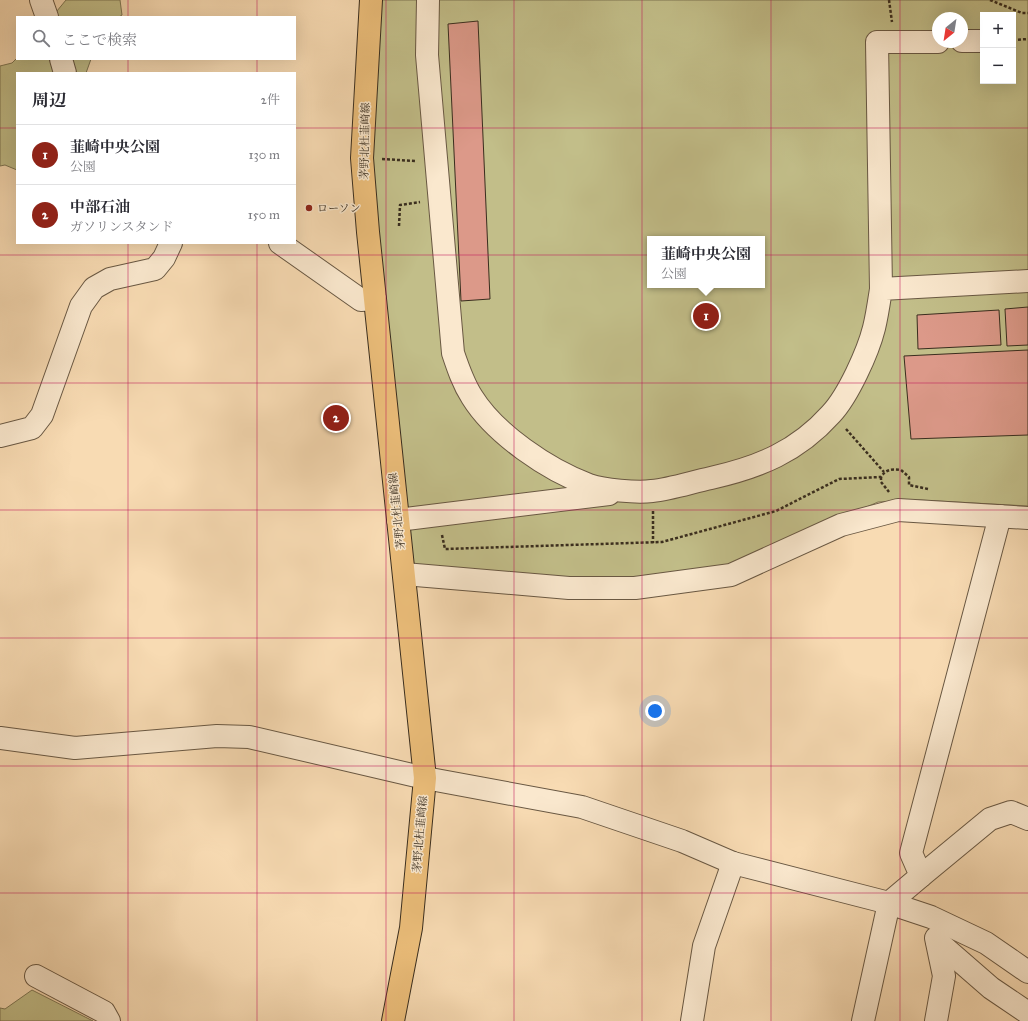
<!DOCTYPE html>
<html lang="ja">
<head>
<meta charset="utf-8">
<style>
	:root { --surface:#fff; --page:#f2f2f3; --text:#2b2b33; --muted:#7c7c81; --line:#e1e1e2; --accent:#8f2418 }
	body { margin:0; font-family:"IM FELL Great Primer","Noto Serif JP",serif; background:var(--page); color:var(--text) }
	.controls { position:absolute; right:12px; top:12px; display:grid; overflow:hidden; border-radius:0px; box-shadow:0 4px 16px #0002 }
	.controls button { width:36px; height:36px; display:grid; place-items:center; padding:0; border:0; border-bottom:1px solid var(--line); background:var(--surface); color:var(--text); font:20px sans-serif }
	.compass { position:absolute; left:932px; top:12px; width:36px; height:36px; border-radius:50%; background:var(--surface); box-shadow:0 4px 16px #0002; rotate:210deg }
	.you { position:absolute; left:655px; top:711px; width:14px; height:14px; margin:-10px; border:3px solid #fff; border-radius:50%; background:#1a73e8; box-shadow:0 0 0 6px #1a73e833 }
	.badge { display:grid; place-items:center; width:26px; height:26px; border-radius:50%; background:var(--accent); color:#fff; font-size:13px; font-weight:700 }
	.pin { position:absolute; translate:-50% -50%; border:2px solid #fff; box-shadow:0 1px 4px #0006 }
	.popup { position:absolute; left:647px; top:236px; width:118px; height:52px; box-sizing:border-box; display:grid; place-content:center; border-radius:0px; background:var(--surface); filter:drop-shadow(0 1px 3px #0005); font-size:13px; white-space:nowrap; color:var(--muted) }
	.popup b { font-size:15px; color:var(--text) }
	.popup::after { content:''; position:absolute; left:50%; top:100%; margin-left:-8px; border:8px solid transparent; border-top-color:var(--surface) }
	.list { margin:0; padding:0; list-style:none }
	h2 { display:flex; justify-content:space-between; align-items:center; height:52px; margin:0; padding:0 16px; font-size:17px }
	h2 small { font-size:13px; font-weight:400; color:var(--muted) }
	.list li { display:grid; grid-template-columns:26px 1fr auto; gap:12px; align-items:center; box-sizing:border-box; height:60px; padding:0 16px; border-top:1px solid var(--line) }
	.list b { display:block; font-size:15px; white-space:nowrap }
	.list p { margin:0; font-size:13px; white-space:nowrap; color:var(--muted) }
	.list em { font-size:13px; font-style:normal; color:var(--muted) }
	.icon { flex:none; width:22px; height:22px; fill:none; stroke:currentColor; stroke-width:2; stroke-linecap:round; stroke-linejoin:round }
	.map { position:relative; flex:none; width:1028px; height:1021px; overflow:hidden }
	.search { position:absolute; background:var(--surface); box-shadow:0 4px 16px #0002; left:16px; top:16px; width:280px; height:44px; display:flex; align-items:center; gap:10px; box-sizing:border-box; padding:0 14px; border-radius:0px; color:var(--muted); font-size:15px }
	.panel { position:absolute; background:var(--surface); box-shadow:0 4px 16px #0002; left:16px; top:72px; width:280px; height:172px; border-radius:0px }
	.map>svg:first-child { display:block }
	.green { fill:#c2be89; stroke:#7e7654; fill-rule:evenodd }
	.building { fill:#dc9989; stroke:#392d1e }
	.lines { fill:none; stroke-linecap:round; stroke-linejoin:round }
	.minor-casing { stroke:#695843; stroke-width:24 }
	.major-casing { stroke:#392d1e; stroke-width:24 }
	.path { stroke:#392d1e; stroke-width:2.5; stroke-dasharray:3 2; stroke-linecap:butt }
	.minor { stroke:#fae8ce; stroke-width:22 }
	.major { stroke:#ecbe7a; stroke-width:22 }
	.grid { fill:none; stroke:#c2185b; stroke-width:1; stroke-opacity:0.55 }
	.poi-dot { fill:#8f2418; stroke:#fae8ce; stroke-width:1.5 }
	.labels { text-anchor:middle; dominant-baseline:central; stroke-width:3; stroke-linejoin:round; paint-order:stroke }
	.street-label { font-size:11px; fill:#392d1e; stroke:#fae8ce }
	.poi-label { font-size:11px; fill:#392d1e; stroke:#fae8ce; text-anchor:start }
</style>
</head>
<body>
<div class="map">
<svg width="1028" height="1021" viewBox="0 0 1028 1021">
	<rect width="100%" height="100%" fill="#f8dbb3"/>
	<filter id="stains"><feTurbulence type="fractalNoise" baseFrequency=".005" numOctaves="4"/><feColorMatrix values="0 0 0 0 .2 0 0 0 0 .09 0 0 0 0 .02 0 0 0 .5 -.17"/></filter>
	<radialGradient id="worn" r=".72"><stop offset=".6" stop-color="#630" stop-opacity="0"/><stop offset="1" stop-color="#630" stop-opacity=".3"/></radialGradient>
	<g class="green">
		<polygon points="66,0 120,0 122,15 119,17 52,17"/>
		<path d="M380,0h648v506l-108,-6 -42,2 -147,63 -76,11 -38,3 -52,-1 -153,-12 -43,-397zM983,15h30v66h-30zM938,18h24v24h-24zM650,239h112v46h-112z"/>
		<polygon points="17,58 91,59 86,73 17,73 17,170 5,165 0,166 0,66 12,63"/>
		<polygon points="32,990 93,1021 0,1021 0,1008 5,1009"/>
	</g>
	<g class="building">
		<polygon points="478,21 490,299 461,301 448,24"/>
		<polygon points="1028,307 1028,345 1007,346 1005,309"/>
		<polygon points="999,310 1001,345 918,349 917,315"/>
		<polygon points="1028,350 1028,435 911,439 904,356"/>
	</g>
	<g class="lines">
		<g class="minor-casing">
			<g id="minor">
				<polyline points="41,0 47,17"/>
				<path d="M428,0l-1,55 26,298c5,15 10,30 19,44 23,37 76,73 117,88 14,5 48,8 63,6 19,-2 40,-9 59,-13 48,-11 86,-26 120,-64 17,-18 37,-62 43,-86 3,-12 5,-26 7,-39l147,-8"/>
				<polyline points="962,41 983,41"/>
				<polyline points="61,59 65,73"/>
				<polyline points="280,243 361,300 375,299"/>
				<polyline points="881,289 877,42 938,42"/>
				<polyline points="0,436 32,428 42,415 81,306 94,288 110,279 155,269 164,258 171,243"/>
				<polyline points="398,520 609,494"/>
				<polyline points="404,574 569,588 635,588 731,575 841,525 898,510 1028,518"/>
				<polyline points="0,738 75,748 217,736 249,737 425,778 582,807 682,841 733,863 889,903 931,917 986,943 1028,972"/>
				<polyline points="921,876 990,819 1011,812 1028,819"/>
				<polyline points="936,938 944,976 936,1021"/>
				<polyline points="937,941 991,988 1028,1013"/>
				<polyline points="36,976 104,1012 109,1021"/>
				<polyline points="692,1021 704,946 733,863"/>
				<polyline points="863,1021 889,903 921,876 911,853 1000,516"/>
			</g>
		</g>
		<g class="major-casing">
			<polyline id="major" points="371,0 362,158 368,232 425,778 411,928 393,1021"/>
		</g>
		<g class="path">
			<polyline points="889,0 892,22"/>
			<polyline points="990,0 1022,13 1028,13"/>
			<polyline points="1013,40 1028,39"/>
			<polyline points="382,159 415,161"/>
			<polyline points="399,226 400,205 420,202"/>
			<polyline points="846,429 884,472"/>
			<polyline points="881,477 881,482 889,492"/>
			<polyline points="653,511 653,543"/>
			<path d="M442,535l3,14 217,-7 114,-31 63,-32 42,-2c5,-8 11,-8 20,-7l8,7v8l19,4"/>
		</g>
		<use href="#minor" class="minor"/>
		<use href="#major" class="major"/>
	</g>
	<path class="grid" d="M128,0v17M257,0v17M386,0v1021M514,0v1021M642,0v1021M771,0v1021M900,0v1021M128,59v14M257,59v14M0,128h17M295,128h733M128,243v778M257,243v778M0,255h1028M0,383h1028M0,510h1028M0,638h1028M0,766h1028M0,893h1028"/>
	<circle class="poi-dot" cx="309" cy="208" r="4"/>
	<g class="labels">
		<g class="street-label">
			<text transform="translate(365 141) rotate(-89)">茅野北杜韮崎線</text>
			<text transform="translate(397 511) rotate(-96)">茅野北杜韮崎線</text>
			<text transform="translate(420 834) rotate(-85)">茅野北杜韮崎線</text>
		</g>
		<g class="poi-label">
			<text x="317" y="208">ローソン</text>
		</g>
	</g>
	<rect width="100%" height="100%" filter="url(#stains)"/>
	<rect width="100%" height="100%" fill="url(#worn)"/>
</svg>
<div class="controls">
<button>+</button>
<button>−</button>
</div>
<svg class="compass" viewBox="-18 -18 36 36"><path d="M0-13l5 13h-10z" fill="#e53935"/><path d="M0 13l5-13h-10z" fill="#7c7c81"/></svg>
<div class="you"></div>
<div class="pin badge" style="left:706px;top:316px">1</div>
<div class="popup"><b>韮崎中央公園</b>公園</div>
<div class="pin badge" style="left:336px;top:418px">2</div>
<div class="search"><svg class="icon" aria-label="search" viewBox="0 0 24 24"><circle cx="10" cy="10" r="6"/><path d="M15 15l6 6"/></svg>ここで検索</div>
<section class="panel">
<h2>周辺<small>2件</small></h2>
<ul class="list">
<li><span class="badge">1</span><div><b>韮崎中央公園</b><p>公園</p></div><em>130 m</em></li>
<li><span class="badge">2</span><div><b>中部石油</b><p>ガソリンスタンド</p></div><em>150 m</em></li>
</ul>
</section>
</div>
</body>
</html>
